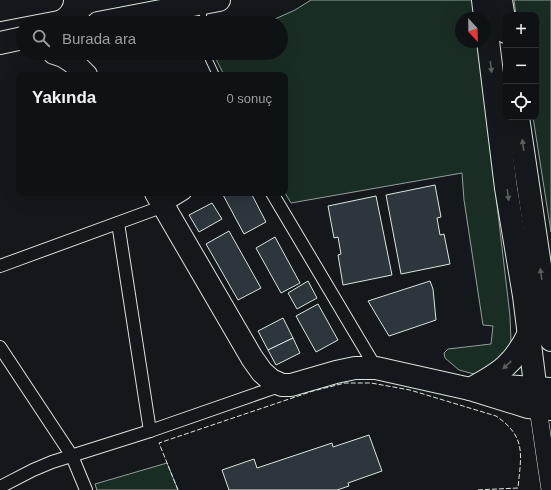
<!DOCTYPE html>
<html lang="tr">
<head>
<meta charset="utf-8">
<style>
	:root { --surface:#0f1215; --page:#1d2022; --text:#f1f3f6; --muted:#9b9ea0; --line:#2f3234 }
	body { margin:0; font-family:Helvetica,sans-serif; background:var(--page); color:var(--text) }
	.controls { position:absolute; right:12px; top:12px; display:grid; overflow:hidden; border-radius:8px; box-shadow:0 4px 16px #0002 }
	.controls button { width:36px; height:36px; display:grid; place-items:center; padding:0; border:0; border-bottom:1px solid var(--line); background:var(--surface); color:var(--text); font:20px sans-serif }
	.compass { position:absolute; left:455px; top:12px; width:36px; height:36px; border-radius:50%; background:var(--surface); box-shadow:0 4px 16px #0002; rotate:158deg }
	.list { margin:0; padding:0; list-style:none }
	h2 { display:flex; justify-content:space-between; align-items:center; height:52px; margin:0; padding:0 16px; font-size:17px }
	h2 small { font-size:13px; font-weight:400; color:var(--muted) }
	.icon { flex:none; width:22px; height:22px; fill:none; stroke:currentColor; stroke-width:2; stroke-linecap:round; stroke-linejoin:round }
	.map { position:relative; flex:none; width:551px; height:490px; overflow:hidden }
	.search { position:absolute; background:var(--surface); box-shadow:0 4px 16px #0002; left:16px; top:16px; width:272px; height:44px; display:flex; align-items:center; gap:10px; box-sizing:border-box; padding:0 14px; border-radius:22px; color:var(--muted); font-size:15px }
	.panel { position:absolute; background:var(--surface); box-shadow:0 4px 16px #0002; left:16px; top:72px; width:272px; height:124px; border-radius:8px }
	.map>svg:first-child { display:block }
	.green { fill:#1a2d24; stroke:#939e99 }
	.building { fill:#2c363c; stroke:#d8e6dc }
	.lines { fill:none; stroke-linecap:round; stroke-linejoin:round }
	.lane-casing { stroke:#d8e6dc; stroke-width:8 }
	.street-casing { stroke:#d8e6dc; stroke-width:14 }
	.secondary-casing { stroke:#d8e6dc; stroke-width:18 }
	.highway-casing { stroke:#d8e6dc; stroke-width:24 }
	.lane { stroke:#14181c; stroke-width:6 }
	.street { stroke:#14181c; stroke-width:12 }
	.secondary { stroke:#14181c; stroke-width:17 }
	.highway { stroke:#14181c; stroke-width:22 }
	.fence { stroke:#d8e6dc; stroke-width:1; stroke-dasharray:5 2; stroke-linecap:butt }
	.oneway { fill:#59605f }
</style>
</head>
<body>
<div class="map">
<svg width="551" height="490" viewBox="0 0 551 490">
	<rect width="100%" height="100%" fill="#14181c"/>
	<g class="green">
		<polygon points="311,0 473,0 475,18 461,18 461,42 478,42 510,316 511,342 509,350 484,372 474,374 459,370 445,358 444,353 448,349 491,344 493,326 483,325 464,200 462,173 291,203 285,193 285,75 224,75 215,57 217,53 281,53 281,23 266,23 295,10"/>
		<polygon points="514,0 551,0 551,232 533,117 536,117 536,15 516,15"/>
		<polygon points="167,463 178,490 97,490 95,484"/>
	</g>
	<g class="building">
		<polygon points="435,185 441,217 437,218 440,235 444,234 450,264 401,274 386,195"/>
		<polygon points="222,193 251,193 266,222 244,234"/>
		<polygon points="376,196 392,275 343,285 338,255 341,254 338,237 334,238 328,206"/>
		<polygon points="212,203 222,219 199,232 189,215"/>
		<polygon points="229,231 261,288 238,300 206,244"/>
		<polygon points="275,237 300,283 281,293 256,248"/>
		<polygon points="308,281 317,298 297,309 288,293"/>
		<polygon points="430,281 433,289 436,320 389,336 368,301"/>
		<polygon points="318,304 338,340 316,352 296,316"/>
		<polygon points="283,318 293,338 268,350 258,331"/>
		<polygon points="293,338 300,353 276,365 268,350"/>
		<polygon points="369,435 382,471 348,483 349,486 337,490 229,490 222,470 254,459 257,468 332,443 333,447"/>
	</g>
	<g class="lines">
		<g class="lane-casing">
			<g id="lane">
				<polyline points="202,7 204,23"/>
				<polyline points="208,53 209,60 216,75"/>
			</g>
		</g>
		<g class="street-casing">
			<g id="street">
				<polyline points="272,193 376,368"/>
				<polyline points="118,223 150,431"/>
				<polyline points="0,266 164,206 185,193"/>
				<polyline points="0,347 72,456 86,490"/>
				<polyline points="0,487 33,470 52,462 150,431 282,385"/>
			</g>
		</g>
		<g class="secondary-casing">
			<polyline id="secondary" points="538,408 550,490"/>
		</g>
		<g class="highway-casing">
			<g id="highway">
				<polyline points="483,0 506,188 524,296 538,408"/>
				<polyline points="501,0 506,32"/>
				<polyline points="0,10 52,0"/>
				<polyline points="98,23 219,0"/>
				<polyline points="0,43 23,38"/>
				<path d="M54,53c14,3 23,13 32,22"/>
				<polyline points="518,117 551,340"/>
				<polyline points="156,193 252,358 262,372 271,380 282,385 291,385 336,372 355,368 376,368 470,389 528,407 551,409"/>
				<polyline points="481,388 502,386 551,389"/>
				<path d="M470,389c30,-16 44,-25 59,-56"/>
			</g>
		</g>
		<use href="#lane" class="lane"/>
		<use href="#street" class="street"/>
		<use href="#secondary" class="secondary"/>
		<use href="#highway" class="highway"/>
		<path class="fence" d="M178,490l-19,-47 154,-52 32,-8h26l39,7 86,26c31,21 25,39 22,72l-42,2"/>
	</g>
	<defs><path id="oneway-solid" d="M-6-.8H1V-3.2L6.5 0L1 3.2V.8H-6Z"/></defs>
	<g class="oneway">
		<use href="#oneway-solid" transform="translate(491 67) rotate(83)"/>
		<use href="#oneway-solid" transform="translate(523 145) rotate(-98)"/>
		<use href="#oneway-solid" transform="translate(508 195) rotate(82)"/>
		<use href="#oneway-solid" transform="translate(541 274) rotate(-98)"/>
		<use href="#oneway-solid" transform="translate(507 365) rotate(137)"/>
	</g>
</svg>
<div class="controls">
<button>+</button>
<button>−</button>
<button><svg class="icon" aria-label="locate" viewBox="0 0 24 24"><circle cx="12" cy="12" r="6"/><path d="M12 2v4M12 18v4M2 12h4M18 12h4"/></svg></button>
</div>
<svg class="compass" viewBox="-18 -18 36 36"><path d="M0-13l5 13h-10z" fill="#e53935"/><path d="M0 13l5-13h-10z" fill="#9b9ea0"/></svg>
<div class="search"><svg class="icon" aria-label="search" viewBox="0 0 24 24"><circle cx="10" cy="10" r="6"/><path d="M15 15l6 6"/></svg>Burada ara</div>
<section class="panel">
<h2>Yakında<small>0 sonuç</small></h2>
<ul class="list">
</ul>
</section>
</div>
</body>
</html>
